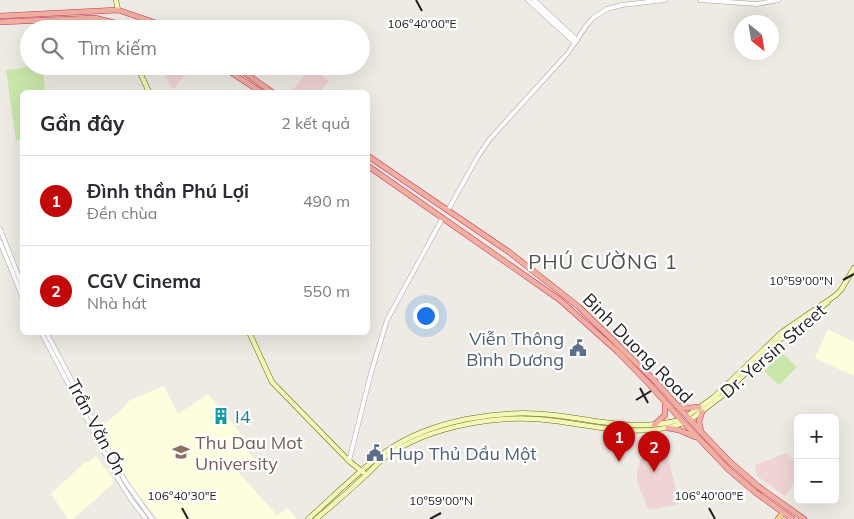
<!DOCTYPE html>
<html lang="vi">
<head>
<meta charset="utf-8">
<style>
	:root { --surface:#fff; --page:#f7f7f7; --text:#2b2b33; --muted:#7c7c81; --line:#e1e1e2; --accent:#c3080a }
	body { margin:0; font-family:Mulish,sans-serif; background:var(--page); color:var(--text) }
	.controls { position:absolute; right:15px; bottom:15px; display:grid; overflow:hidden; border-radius:8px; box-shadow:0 5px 20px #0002 }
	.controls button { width:45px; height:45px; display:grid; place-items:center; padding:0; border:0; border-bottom:1px solid var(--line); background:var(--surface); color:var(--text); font:25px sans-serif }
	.compass { position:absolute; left:734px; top:15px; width:45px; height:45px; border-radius:50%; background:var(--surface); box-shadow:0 5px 20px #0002; rotate:150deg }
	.you { position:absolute; left:425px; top:315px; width:18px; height:18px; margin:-12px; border:4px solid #fff; border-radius:50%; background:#1a73e8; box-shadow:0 0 0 8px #1a73e833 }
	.badge { display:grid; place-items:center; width:32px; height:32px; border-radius:50%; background:var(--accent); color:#fff; font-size:16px; font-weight:700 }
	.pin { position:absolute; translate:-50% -41px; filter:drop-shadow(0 1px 2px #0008) }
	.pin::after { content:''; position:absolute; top:26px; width:18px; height:15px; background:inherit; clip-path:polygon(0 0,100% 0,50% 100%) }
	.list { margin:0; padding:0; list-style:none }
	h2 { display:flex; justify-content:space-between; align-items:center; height:65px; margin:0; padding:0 20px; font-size:21px }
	h2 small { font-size:16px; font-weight:400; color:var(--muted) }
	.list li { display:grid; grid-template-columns:32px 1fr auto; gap:15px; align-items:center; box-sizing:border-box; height:90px; padding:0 20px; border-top:1px solid var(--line) }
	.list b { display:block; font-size:19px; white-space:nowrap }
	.list p { margin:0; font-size:16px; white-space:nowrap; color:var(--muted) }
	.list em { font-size:16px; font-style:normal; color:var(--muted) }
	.icon { flex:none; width:28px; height:28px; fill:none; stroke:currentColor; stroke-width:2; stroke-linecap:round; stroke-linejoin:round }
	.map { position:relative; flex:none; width:854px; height:519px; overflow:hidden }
	.search { position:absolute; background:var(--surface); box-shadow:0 5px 20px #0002; left:20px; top:20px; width:350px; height:55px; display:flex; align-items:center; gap:12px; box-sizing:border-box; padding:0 18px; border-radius:28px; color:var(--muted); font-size:19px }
	.panel { position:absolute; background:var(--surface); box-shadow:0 5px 20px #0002; left:20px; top:90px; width:350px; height:245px; border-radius:8px }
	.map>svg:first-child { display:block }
	.commercial { fill:#efd4d3 }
	.education { fill:#fefddd }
	.grass { fill:#c9e7ab }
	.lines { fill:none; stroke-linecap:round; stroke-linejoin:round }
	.tertiary-casing { stroke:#a5a5a5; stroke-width:5 }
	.secondary-casing { stroke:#667009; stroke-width:5.5 }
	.primary-casing { stroke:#916206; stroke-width:6 }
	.trunk-casing { stroke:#d22b66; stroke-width:6 }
	.tertiary { stroke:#fff; stroke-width:4 }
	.secondary { stroke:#f4f7b9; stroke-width:4.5 }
	.primary { stroke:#f8d19f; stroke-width:5 }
	.trunk { stroke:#eeb09f; stroke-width:5 }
	.ticks { fill:none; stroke:#1e1e1e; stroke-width:2 }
	.labels { text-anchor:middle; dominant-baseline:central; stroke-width:4.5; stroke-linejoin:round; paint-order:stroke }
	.service-label { font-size:18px; fill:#4e5e75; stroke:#fff; text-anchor:end }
	.street-label { font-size:18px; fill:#1e1e1e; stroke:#fff }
	.culture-label { font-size:18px; fill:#0d838f; stroke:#fff; text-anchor:start }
	.education-label { font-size:18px; fill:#785e54; stroke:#fff; text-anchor:start }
	.quarter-label { font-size:20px; letter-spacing:1px; fill:#515151; stroke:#fff }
	.ticks-label { font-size:12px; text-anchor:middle; fill:#1e1e1e; stroke:#fff; stroke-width:4.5; stroke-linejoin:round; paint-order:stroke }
</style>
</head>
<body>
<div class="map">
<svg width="854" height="519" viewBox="0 0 854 519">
	<rect width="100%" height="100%" fill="#eeebe4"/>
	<g class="commercial">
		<polygon points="164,66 191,66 175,88 171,87 162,68"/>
		<polygon points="311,67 329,81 319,92 291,92"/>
		<polygon points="651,439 664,439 679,504 649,510 637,482 637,468 639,467 643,452 640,450 643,442"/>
		<polygon points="787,453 798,465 798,478 785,496 757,476 755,465"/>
	</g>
	<g class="education">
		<polygon points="828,329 854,342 854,376 815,358"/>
		<polygon points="164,386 178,414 208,394 244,437 241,440 247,447 245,448 255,459 239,473 277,515 287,508 297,519 158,519 135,491 114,457 100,428 121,410 130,400"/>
		<polygon points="96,456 113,479 113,484 73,519 68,519 51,494 86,461 88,462"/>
	</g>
	<g class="grass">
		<polygon points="29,65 29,66 43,66 45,92 22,92 22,139 16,141 6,70 23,68"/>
		<polygon points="782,353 797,367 779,385 764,371"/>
	</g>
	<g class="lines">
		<g class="tertiary-casing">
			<g id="tertiary">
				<polyline points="528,0 575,43"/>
				<polyline points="534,0 577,40"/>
				<polyline points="700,0 757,4 779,0"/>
				<polyline points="448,210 477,158 489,140 568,53 586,26 593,18 607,9 622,5 665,0"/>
				<polyline points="0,229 22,285"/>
				<polyline points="0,242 22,296"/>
				<polyline points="41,332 120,482 132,501 146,519"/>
				<polyline points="46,332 125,481 152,519"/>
				<polyline points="349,461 371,373 387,320 442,219"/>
			</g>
		</g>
		<g class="secondary-casing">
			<g id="secondary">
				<polyline points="116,0 118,10"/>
				<polyline points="137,66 149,92"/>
				<polyline points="249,332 272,382 349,461 364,473"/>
				<polyline points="687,416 714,397 782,332 836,295 841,290 854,268"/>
				<polyline points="690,420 722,396 785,335 828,302"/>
				<path d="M308,519c25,-22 50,-48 77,-67 46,-32 114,-43 168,-37 45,5 81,17 127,5"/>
				<path d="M316,519c17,-14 33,-28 49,-43 7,-6 14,-15 22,-20 44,-31 117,-43 169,-35 42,6 86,17 128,2"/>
			</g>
		</g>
		<g class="primary-casing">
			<polyline id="primary" points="778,519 783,513"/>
		</g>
		<g class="trunk-casing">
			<g id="trunk">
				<polyline points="0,16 118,10 174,29"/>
				<polyline points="0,22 95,18 115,23 145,25 154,29"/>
				<polyline points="221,66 261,92"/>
				<polyline points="235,66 272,92"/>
				<polyline points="368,156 509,252 579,307 656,382 704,435 730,462 759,487 804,519"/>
				<polyline points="368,166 560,300 618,352 650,385 684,423 729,470 755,492 792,519"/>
				<polyline points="677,406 689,408 699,407"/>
				<polyline points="654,425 665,415 665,403"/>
				<polyline points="668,428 679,430 695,437"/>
				<polyline points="701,431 699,421 702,412"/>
			</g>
		</g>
		<use href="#tertiary" class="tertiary"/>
		<use href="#secondary" class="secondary"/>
		<use href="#primary" class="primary"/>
		<use href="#trunk" class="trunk"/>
	</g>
	<path class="ticks" d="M416,0l6,11M843,280l11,-6M640,388l8,15M636,400l15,-9M182,508l6,11M709,508l6,11M430,519l11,-6"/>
	<defs>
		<g id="civic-bare" transform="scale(1.35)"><path d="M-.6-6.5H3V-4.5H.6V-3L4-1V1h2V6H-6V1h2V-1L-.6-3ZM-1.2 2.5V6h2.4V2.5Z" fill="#5c6f8a" stroke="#fff" stroke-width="2.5" paint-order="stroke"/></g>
		<g id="building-bare" transform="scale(1.35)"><path d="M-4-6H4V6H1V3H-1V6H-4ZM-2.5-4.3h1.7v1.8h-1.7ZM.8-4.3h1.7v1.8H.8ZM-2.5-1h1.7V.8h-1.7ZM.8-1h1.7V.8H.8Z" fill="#0f9aa8" stroke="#fff" stroke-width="2.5" paint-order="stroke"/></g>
		<g id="university-bare" transform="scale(1.35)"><path d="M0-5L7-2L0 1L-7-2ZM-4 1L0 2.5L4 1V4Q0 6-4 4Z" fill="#8d6e63" stroke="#fff" stroke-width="2.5" paint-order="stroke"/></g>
	</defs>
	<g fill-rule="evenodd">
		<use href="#civic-bare" x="578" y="348"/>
		<use href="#building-bare" x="221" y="416"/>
		<use href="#university-bare" x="181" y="452"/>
		<use href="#civic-bare" x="375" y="453"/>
	</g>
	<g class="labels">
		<g class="service-label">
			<text x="564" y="338">Viễn Thông<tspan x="564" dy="21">Bình Dương</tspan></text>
			<text x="389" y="453" text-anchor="start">Hup Thủ Dầu Một</text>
		</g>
		<g class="street-label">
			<text transform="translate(638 348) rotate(45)">Binh Duong Road</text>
			<text transform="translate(773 351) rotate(-41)">Dr. Yersin Street</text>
			<text transform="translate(97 427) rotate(62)">Trần Văn Ơn</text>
		</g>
		<g class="culture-label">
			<text x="235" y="416">I4</text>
		</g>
		<g class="education-label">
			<text x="195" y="442">Thu Dau Mot<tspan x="195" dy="21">University</tspan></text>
		</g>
		<g class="quarter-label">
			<text x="603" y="261">PHÚ CƯỜNG 1</text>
		</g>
	</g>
	<g class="ticks-label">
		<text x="422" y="28">106°40'00"E</text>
		<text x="801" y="285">10°59'00"N</text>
		<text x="182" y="500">106°40'30"E</text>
		<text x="709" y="500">106°40'00"E</text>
		<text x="441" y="505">10°59'00"N</text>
	</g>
</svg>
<div class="controls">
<button>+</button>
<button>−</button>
</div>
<svg class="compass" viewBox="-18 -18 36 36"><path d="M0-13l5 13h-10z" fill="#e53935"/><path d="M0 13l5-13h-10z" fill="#7c7c81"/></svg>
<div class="you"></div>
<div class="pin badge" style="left:619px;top:462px">1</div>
<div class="pin badge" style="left:654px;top:472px">2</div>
<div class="search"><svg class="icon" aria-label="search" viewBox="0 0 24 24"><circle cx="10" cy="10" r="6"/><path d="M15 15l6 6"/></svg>Tìm kiếm</div>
<section class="panel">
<h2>Gần đây<small>2 kết quả</small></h2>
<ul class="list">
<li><span class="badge">1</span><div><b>Đình thần Phú Lợi</b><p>Đền chùa</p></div><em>490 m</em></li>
<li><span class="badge">2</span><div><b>CGV Cinema</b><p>Nhà hát</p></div><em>550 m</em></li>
</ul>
</section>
</div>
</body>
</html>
